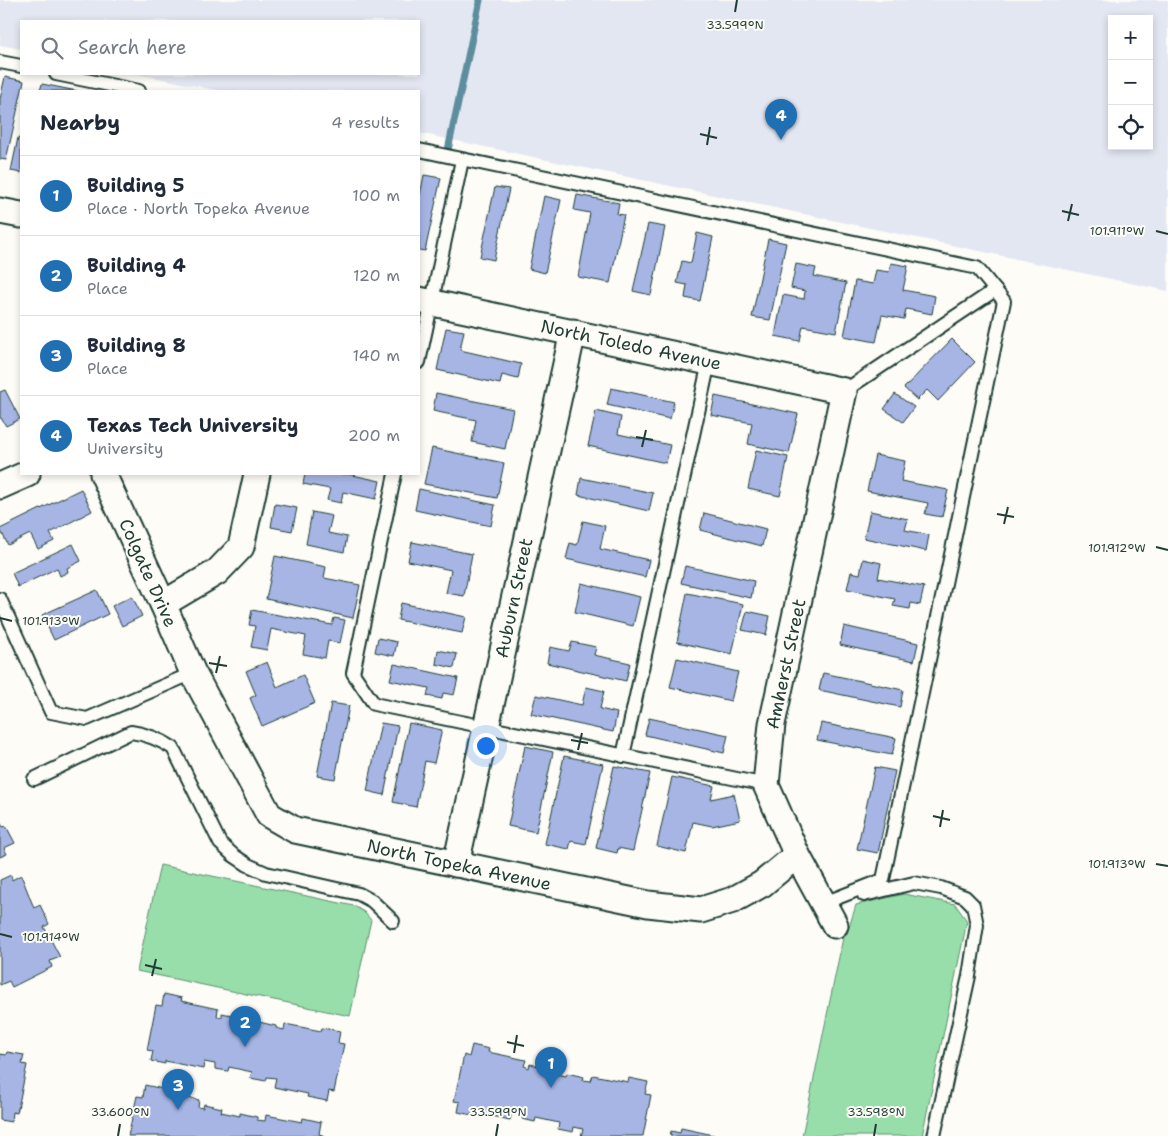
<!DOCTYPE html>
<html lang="en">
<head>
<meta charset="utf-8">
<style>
	:root { --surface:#fff; --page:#f6f6f7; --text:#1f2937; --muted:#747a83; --line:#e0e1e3; --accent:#1f6fb2 }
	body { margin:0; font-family:"Shantell Sans",sans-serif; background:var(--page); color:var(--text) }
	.controls { position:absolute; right:15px; top:15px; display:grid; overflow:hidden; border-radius:0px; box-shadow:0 2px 8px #0003 }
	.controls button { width:45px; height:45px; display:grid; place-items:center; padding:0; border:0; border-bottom:1px solid var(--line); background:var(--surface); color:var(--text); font:25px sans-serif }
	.you { position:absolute; left:485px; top:745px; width:18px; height:18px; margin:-12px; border:4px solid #fff; border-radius:50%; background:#1a73e8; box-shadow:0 0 0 8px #1a73e833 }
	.badge { display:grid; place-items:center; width:32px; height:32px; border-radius:50%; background:var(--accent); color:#fff; font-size:16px; font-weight:700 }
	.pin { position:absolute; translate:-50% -41px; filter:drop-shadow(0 1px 2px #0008) }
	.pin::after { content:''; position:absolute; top:26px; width:18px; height:15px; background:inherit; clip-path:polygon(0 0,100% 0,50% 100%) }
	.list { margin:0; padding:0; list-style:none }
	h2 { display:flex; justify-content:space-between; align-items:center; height:65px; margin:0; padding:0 20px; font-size:21px }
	h2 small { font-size:16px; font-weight:400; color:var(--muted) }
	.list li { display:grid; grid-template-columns:32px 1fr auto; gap:15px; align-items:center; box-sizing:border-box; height:80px; padding:0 20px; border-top:1px solid var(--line) }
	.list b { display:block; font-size:19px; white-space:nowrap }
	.list p { margin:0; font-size:16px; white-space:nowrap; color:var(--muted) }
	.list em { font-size:16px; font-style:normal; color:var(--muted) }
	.icon { flex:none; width:28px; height:28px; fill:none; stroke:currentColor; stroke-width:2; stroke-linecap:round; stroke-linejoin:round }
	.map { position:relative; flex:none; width:1168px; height:1136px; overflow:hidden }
	.search { position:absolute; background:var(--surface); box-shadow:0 2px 8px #0003; left:20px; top:20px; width:400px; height:55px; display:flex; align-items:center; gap:12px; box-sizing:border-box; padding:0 18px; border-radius:0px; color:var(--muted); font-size:19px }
	.panel { position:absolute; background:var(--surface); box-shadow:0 2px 8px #0003; left:20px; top:90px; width:400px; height:385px; border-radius:0px }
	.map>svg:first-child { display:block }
	.built { fill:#e3e7f2; fill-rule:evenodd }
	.green { fill:#98deaa; stroke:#5c8e6f }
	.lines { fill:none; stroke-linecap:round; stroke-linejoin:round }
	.stream { stroke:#5c8e9e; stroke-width:7 }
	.building { fill:#a7b5e5; stroke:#1f3d34 }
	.lane-casing { stroke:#1f3d34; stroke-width:16 }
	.street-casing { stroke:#1f3d34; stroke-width:29 }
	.lane { stroke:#fdfcf7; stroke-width:12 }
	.street { stroke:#fdfcf7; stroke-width:25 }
	.ticks { fill:none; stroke:#1f3d34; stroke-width:2 }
	.labels { text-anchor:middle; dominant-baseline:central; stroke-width:4; stroke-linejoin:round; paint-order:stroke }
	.street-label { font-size:18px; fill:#1f3d34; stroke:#fdfcf7 }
	.ticks-label { font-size:12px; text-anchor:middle; fill:#1f3d34; stroke:#fdfcf7; stroke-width:4; stroke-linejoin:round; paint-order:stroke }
</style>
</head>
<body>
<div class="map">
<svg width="1168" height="1136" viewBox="0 0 1168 1136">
	<rect width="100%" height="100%" fill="#fdfcf7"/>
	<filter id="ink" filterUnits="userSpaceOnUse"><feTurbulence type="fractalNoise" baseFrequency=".02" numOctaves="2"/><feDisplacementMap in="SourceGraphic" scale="10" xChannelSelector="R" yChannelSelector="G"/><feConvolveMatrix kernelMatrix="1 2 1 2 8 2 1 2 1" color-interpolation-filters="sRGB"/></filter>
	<g filter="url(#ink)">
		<path class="built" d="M0,0h1168v291l-749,-158v-42h-198l-83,-17h281v-53h-398v28l-21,-4zM1112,19h37v127h-37z"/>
		<g class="green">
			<polygon points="160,865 354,906 364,912 371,920 350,1016 137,971"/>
			<polygon points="904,894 955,904 967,921 922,1136 802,1136 844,933 847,934 856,905"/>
		</g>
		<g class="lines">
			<polyline class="stream" points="448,150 480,0"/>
		</g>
		<g class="building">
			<polygon points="5,77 24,81 6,160 0,159 0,99"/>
			<polygon points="42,84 77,91 40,91"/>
			<polygon points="18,138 21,139 21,173 11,171"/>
			<polygon points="424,175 441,178 425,251 419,250 419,200"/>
			<polygon points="495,187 509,189 494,260 480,257"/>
			<polygon points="577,195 619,203 617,214 624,215 610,283 578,277 590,213 574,210"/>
			<polygon points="544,196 561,200 545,273 529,269"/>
			<polygon points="648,224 665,227 651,295 633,291"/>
			<polygon points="697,233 713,237 700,301 685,298 687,285 677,283 682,261 691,263"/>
			<polygon points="768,239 786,243 770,320 752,317"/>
			<polygon points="891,263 908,266 903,290 935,296 932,314 906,309 904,319 882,315 876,342 844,336 855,281 873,284 876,270 889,272"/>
			<polygon points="796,264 816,268 814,276 846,283 836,332 803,326 800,341 775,336 783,295 804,299 805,291 791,288"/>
			<polygon points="446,328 464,331 460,350 521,364 518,379 502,375 500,384 437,370"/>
			<polygon points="952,339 975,362 938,401 927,390 917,400 904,388"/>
			<polygon points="611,388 674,402 670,419 607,405"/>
			<polygon points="5,390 20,419 6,426 1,418 0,418 0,392"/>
			<polygon points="436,393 513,409 505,449 472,442 476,420 433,411"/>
			<polygon points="895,394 914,407 903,422 884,409"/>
			<polygon points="715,396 798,414 789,453 748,444 752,423 711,415"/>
			<polygon points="596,411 621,417 618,434 670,445 666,463 588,446"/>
			<polygon points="432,448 504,463 497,498 424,484"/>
			<polygon points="756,450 788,457 780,496 748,489"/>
			<polygon points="875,455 905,461 901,481 948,490 942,517 925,514 928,503 867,491"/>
			<polygon points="305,474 348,474 380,481 376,499 343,492 341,503 327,500 330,489 303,484"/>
			<polygon points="581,478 653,493 649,511 578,495"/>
			<polygon points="81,489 92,511 50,533 54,541 38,549 30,534 8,545 0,529"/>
			<polygon points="419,489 495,505 491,526 415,510"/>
			<polygon points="275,504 297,508 292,531 271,527"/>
			<polygon points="870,511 908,519 905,530 929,535 926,551 864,538"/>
			<polygon points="312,512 332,516 328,533 347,537 344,552 306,544"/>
			<polygon points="704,513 766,529 762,546 700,530"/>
			<polygon points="583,521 605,526 600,549 649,560 645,577 566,559 570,543 577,545"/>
			<polygon points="412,542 472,554 464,596 446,593 451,570 408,561"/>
			<polygon points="73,544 81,561 67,568 68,572 60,576 57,568 18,587 12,573"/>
			<polygon points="275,556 326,567 324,578 360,585 353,618 266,599"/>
			<polygon points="863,559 881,563 878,578 924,587 920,605 911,603 910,609 893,606 895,599 847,589 851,572 860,574"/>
			<polygon points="685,566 754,581 751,598 681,583"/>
			<polygon points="581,583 640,597 633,626 575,612"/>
			<polygon points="97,590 108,614 54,640 42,615"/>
			<polygon points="687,593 743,604 732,654 677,642"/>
			<polygon points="132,596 142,616 122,626 112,606"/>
			<polygon points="401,603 466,617 462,633 398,620"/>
			<polygon points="252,610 332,625 334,618 345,620 340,643 328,641 325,658 303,654 306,636 271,629 267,650 251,647 255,626 249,625"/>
			<polygon points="747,611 770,616 766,635 742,630"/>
			<polygon points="844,626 918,643 914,661 840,645"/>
			<polygon points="378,638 397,642 394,656 375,652"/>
			<polygon points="572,642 596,647 594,655 630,663 626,681 547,663 550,647 569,651"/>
			<polygon points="438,650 457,654 454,668 436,664"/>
			<polygon points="677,658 738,672 731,701 670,687"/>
			<polygon points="267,662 277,687 303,675 315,703 262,726 250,698 256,695 246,671"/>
			<polygon points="394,664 458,678 454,695 443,693 442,699 427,696 429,688 390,680"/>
			<polygon points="823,673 903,690 900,707 819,690"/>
			<polygon points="586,687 604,691 600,709 617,713 613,732 531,714 536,695 582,705"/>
			<polygon points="331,703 349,706 335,779 317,776"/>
			<polygon points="649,718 728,735 724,753 645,735"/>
			<polygon points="381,723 398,726 384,795 367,791"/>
			<polygon points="409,723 442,730 434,763 425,761 416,807 393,802"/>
			<polygon points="821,723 896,738 892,755 817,740"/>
			<polygon points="525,746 553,752 536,832 508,826"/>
			<polygon points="564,756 603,764 586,844 571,841 569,849 545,844"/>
			<polygon points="614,766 650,773 633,851 618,848 617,853 596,848"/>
			<polygon points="875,767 895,771 878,853 857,849"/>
			<polygon points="672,777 714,786 711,799 734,794 740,820 712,826 693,822 686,853 657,846"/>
			<polygon points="0,822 3,827 6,826 15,843 4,848 7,854 0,857"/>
			<polygon points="11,875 12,880 21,875 34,908 40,905 49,924 44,927 60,957 50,961 52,967 12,987 9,981 0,985 0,880"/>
			<polygon points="164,994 182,998 181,1001 218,1009 217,1016 222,1017 222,1013 241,1017 240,1021 259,1025 259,1022 276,1026 276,1028 284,1030 285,1024 321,1031 322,1028 340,1031 338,1043 344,1044 334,1092 329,1091 327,1101 307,1097 308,1094 274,1087 276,1078 267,1077 266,1081 250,1078 252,1072 229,1067 228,1071 215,1069 215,1064 204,1062 203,1069 165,1061 165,1064 151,1061 153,1051 147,1050 156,1005 162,1006"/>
			<polygon points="472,1045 489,1049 488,1052 526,1060 524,1066 529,1068 530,1064 548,1068 547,1072 566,1076 567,1073 584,1077 583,1080 591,1081 593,1075 628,1082 629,1078 648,1082 645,1094 651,1095 643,1136 581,1136 583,1129 574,1127 573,1132 558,1129 559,1123 536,1118 535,1122 522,1119 523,1115 512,1113 510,1120 473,1112 472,1115 458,1112 460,1102 454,1101 464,1055 469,1057"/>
			<polygon points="7,1052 24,1055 22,1064 27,1065 17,1113 12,1112 11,1122 0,1120 0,1054 6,1055"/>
			<polygon points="145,1085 163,1089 162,1092 199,1100 198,1107 203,1108 204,1104 222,1108 221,1112 240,1116 240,1113 257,1117 257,1120 265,1121 266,1115 302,1122 303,1118 321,1122 319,1134 325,1136 128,1136 137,1096 143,1097"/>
			<polygon points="681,1128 718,1136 670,1136 671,1131 680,1133"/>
		</g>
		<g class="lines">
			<g class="lane-casing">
				<g id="lane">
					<polyline points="0,62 21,66"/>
					<polyline points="56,74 139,91"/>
					<polyline points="419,150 977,268 1004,301 883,880 824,903"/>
					<polyline points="419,362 462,160"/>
					<polyline points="844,391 995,290"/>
					<polyline points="395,474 353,673 374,704 766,785"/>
					<polyline points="0,599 51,712 87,719 193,673"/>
					<polyline points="623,756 709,362"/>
					<path d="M34,779l97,-47c16,2 28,7 42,16l47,95 13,12 15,10 18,8 93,21 13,7 21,20"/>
					<polyline points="864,895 914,883 941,888 965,897 973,905 977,925 969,976 934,1136"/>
				</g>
			</g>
			<g class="street-casing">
				<g id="street">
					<polyline points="0,211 21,215"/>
					<polyline points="419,300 844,391 772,724 766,785 797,855 835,925"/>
					<polyline points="103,474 163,604 193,673 269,815 295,830 648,904 701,910 733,900 762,884 797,855"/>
					<polyline points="0,486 27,474"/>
					<polyline points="163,604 217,572 241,547 257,474"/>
					<polyline points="456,864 573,332"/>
				</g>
			</g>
			<use href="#lane" class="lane"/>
			<use href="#street" class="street"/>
		</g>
	</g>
	<path class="ticks" d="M735,12l2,-12M700,134l17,4M707,145l3,-18M1062,211l17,4M1068,221l4,-17M1156,231l12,3M636,437l17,3M642,447l4,-17M997,514l17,3M1004,524l4,-17M1156,547l12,3M0,618l12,3M209,663l18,3M216,673l4,-17M571,740l17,3M578,750l4,-17M933,816l17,4M940,827l3,-17M1156,864l12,2M0,934l12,3M145,965l17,4M152,976l4,-17M507,1042l17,4M514,1053l3,-18M118,1136l2,-12M496,1136l2,-12M874,1136l2,-12"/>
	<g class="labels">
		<g class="street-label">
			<text transform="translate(631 345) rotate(12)">North Toledo Avenue</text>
			<text transform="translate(148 573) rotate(66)">Colgate Drive</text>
			<text transform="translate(514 598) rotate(-78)">Auburn Street</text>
			<text transform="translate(786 664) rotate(-78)">Amherst Street</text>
			<text transform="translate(459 865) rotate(12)">North Topeka Avenue</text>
		</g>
	</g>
	<g class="ticks-label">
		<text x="735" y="29">33.599°N</text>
		<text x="1117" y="235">101.911°W</text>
		<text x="1117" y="552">101.912°W</text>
		<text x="51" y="625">101.913°W</text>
		<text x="1117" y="868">101.913°W</text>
		<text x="51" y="941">101.914°W</text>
		<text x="120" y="1116">33.600°N</text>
		<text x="498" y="1116">33.599°N</text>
		<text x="876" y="1116">33.598°N</text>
	</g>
</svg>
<div class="controls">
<button>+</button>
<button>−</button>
<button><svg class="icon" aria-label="locate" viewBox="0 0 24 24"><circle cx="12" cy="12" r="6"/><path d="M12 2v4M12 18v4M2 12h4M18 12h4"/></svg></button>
</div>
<div class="you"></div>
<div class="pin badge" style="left:551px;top:1088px">1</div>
<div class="pin badge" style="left:245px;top:1047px">2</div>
<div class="pin badge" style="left:178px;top:1110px">3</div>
<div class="pin badge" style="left:781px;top:140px">4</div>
<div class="search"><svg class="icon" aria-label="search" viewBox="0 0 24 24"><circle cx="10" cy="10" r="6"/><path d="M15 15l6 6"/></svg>Search here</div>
<section class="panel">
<h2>Nearby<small>4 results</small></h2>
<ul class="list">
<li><span class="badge">1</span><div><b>Building 5</b><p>Place · North Topeka Avenue</p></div><em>100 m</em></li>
<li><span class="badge">2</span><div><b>Building 4</b><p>Place</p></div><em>120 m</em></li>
<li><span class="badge">3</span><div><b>Building 8</b><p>Place</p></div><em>140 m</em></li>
<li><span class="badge">4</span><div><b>Texas Tech University</b><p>University</p></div><em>200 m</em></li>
</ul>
</section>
</div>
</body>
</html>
